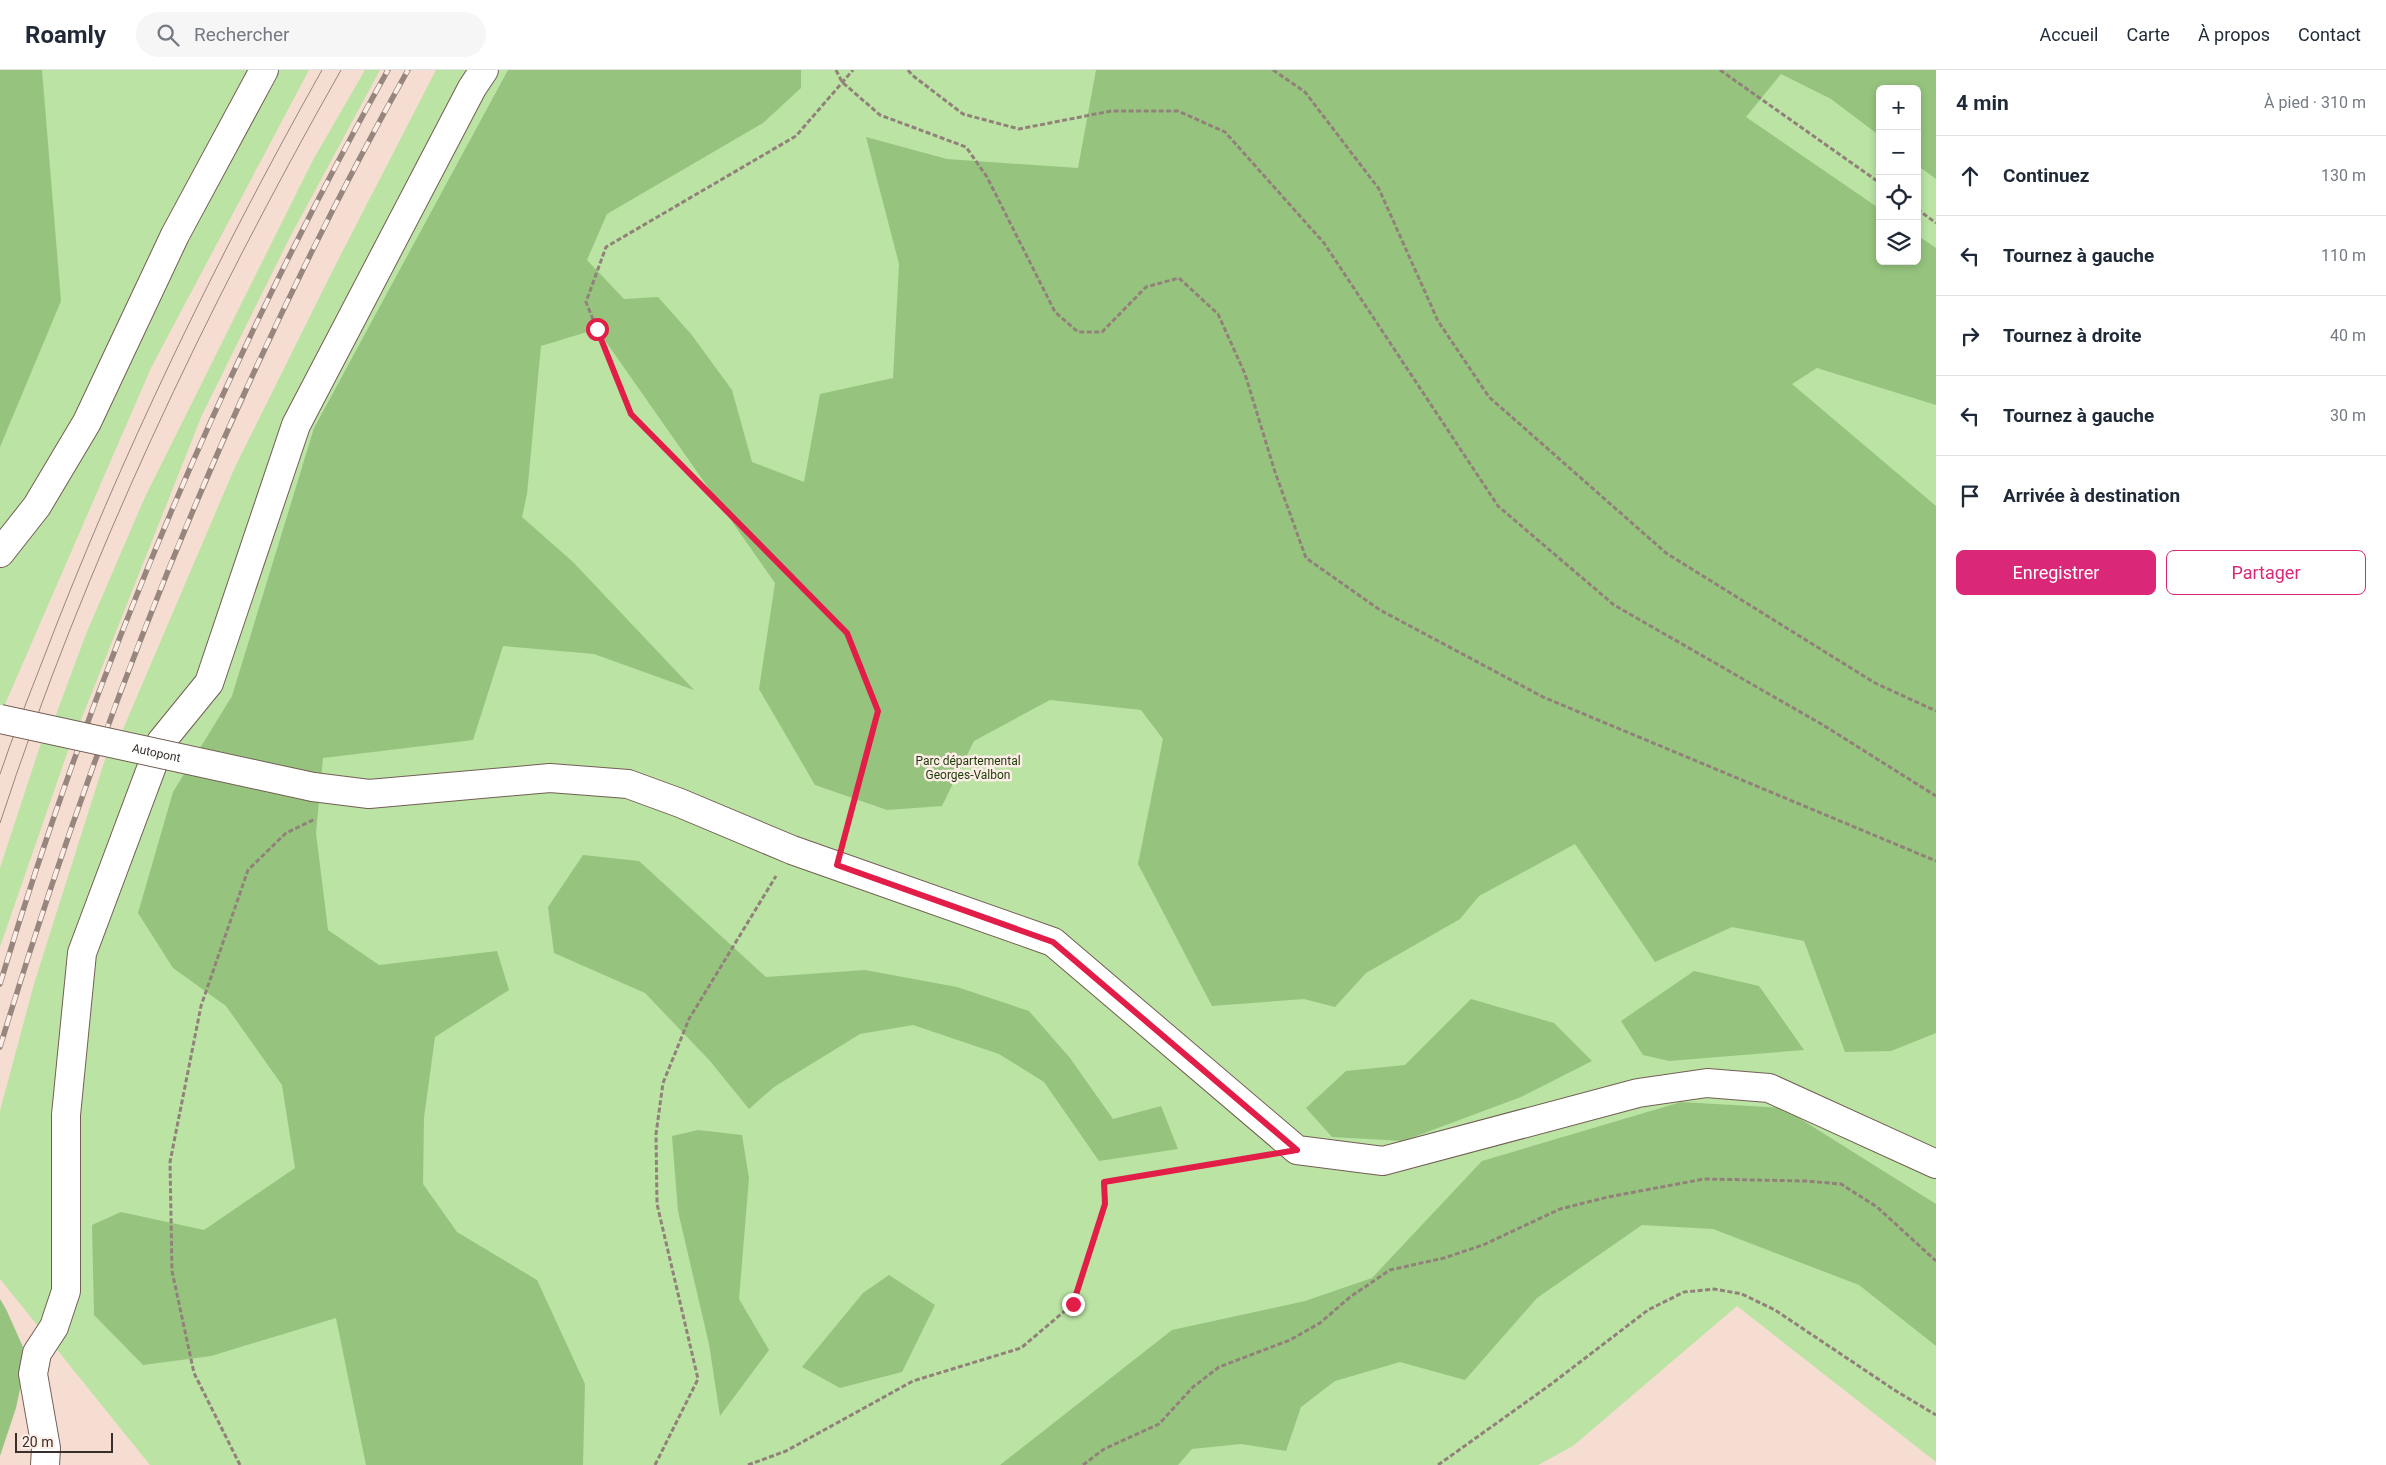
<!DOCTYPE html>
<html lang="fr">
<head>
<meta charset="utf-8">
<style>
	:root { --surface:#fff; --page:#f6f6f7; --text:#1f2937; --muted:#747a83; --line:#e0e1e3; --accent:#db2777 }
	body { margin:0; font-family:Roboto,sans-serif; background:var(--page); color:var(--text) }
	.controls { position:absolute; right:15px; top:15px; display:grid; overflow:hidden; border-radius:8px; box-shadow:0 2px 8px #0003 }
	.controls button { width:45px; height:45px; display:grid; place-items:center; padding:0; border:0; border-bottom:1px solid var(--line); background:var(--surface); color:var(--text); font:25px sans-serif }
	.scale { position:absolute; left:15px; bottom:12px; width:98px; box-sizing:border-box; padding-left:5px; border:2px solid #382f2a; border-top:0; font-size:14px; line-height:18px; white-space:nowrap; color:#382f2a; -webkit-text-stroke:4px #fcede6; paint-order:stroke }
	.stop { position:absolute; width:15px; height:15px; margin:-11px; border:4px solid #e11d48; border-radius:50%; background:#fff }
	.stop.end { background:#e11d48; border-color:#fff; box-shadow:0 1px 5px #0008 }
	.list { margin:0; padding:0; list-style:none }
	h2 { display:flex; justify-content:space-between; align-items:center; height:65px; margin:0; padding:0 20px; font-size:21px }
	h2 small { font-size:16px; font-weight:400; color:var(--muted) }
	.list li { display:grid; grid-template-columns:32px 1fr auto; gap:15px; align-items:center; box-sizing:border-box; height:80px; padding:0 20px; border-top:1px solid var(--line) }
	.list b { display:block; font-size:19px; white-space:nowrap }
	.list em { font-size:16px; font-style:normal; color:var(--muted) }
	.actions { display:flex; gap:10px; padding:15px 20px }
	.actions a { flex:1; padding:11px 0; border:1px solid var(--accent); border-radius:8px; text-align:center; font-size:18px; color:var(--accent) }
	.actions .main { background:var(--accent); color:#fff }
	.icon { flex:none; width:28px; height:28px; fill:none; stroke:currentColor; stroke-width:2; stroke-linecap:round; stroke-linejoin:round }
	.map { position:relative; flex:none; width:1936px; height:1395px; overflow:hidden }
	header { display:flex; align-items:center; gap:30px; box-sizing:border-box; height:70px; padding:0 25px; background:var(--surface); border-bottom:1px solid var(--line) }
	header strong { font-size:24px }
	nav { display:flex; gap:28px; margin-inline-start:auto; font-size:18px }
	.search { width:350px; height:45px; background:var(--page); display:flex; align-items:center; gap:12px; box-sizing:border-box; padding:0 18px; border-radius:28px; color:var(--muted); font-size:19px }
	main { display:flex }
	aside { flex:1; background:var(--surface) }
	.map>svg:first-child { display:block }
	.green { fill:#bae3a4; fill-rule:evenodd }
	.forest { fill:#96c47e }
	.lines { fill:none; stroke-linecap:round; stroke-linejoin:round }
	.minor-casing { stroke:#735e54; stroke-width:30 }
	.path { stroke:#92817a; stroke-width:3; stroke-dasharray:5 2.5; stroke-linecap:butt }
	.minor { stroke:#fff; stroke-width:28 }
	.tram { stroke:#97867e; stroke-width:1 }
	.rail-casing { stroke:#97867e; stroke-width:5.5 }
	.rail { stroke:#fcede6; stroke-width:4; stroke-dasharray:11; stroke-linecap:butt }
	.minor-bridge-casing { stroke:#735e54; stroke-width:30; stroke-linecap:butt }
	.minor-bridge { stroke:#fff; stroke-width:28 }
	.route { stroke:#e11d48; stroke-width:6 }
	.labels { text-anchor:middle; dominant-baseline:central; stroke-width:5; stroke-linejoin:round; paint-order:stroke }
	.street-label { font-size:12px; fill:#382f2a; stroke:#fcede6 }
	.park-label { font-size:12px; fill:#1d3a08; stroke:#fcede6 }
</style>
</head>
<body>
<header>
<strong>Roamly</strong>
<div class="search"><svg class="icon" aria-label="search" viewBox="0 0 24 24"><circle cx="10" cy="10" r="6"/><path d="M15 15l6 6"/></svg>Rechercher</div>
<nav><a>Accueil</a><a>Carte</a><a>À propos</a><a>Contact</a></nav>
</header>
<main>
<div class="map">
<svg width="1936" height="1395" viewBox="0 0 1936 1395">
	<rect width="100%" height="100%" fill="#f6ddd2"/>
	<path class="green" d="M0,0h309l-158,298 -148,341 51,11 32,-86 59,-137 168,-337 52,-90h15l-91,169 -87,176 -123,310 42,9 114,-267 100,-201 101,-196h1500v1392l-199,-156 -164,140 -35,19h-1388l-150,-186v-168l34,-127 74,-234 -37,-8 -71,205v-79l43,-131 -43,-5zM1880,19h37v172h-37z"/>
	<g class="forest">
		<polygon points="0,0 42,0 61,231 0,377"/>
		<polygon points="508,0 801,0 801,18 763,53 607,144 587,190 624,229 658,227 691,264 732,320 752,392 804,412 820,324 893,308 899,194 866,67 947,89 1078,98 1096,0 1936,0 1936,109 1917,95 1917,19 1880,19 1880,66 1831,29 1781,4 1746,47 1880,139 1880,191 1917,191 1917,165 1936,178 1936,335 1817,298 1792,314 1936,436 1936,963 1891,981 1845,982 1804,871 1732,857 1655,892 1575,774 1479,826 1460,849 1366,903 1335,937 1304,929 1212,936 1138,794 1163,669 1141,640 1050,630 974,671 942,736 887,740 815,715 759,619 775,513 597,259 541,276 527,424 522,447 573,492 694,620 594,584 503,576 473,670 323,688 316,763 328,860 379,895 497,881 509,920 435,967 424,1048 423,1114 457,1162 537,1210 585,1314 583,1395 366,1395 336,1248 211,1286 143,1295 94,1245 92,1155 121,1142 204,1160 295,1098 282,1015 226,936 173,898 138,843 173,722 232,626 314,358"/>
		<polygon points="583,785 639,791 766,907 865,900 957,917 1029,941 1070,988 1113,1049 1161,1036 1178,1079 1099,1091 1044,1012 999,984 913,955 860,964 774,1017 749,1039 710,991 645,923 554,883 548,837"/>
		<polygon points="1694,901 1759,916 1804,980 1669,991 1643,985 1621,951"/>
		<polygon points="1471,929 1554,953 1592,991 1521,1027 1403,1071 1332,1067 1306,1038 1346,1001 1405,995"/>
		<polygon points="1681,1032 1783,1038 1936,1134 1936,1276 1859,1215 1713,1159 1642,1155 1537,1228 1465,1310 1400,1292 1335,1311 1301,1337 1286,1381 1241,1374 1192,1379 1178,1395 1000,1395 1172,1260 1305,1231 1372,1208 1482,1091"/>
		<polygon points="698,1060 742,1065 749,1108 739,1229 769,1280 720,1346 709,1274 678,1141 672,1066"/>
		<polygon points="889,1205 935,1235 902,1302 840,1318 802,1297 863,1223"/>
		<polygon points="0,1229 6,1239 27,1286 16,1338 0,1386"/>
	</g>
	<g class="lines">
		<g class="minor-casing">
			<g id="minor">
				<polyline points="0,483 37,436 87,352 175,165 264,0"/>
				<polyline points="313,717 369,724 550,708 628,714 680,733 792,780 1053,872 1297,1080 1383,1091 1638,1023 1707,1013 1769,1018 1936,1094"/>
				<polyline points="45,1395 46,1378 33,1304 37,1283 54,1257 66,1221 66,1045 82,883 161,672 209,613 296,355 472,18 484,0"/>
			</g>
		</g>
		<g class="path">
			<polyline points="836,0 842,12 880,45 966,77 987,107 1055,242 1078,262 1102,262 1146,217 1179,208 1218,244 1245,304 1275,402 1306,488 1380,540 1543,627 1936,791"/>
			<polyline points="908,0 912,5 963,44 1019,59 1111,41 1178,41 1225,62 1324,173 1498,436 1614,535 1823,655 1936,726"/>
			<polyline points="1273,0 1305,22 1379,119 1438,251 1489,327 1666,483 1875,613 1936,641"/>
			<polyline points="1720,0 1880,113"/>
			<polyline points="1917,139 1936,153"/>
			<polyline points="845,766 878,641 847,563 631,344 586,232 606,177 796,66 853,0"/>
			<polyline points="240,1395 194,1303 172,1201 170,1092 201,936 248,800 286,763 315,749"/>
			<polyline points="655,1395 698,1309 657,1134 656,1064 663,1013 689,949 776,806"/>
			<polyline points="748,1395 786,1381 913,1311 1021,1278 1073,1234 1105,1135 1105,1112 1256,1087"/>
			<polyline points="1083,1395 1104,1379 1159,1354 1193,1317 1219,1297 1290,1270 1320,1253 1350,1227 1390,1200 1444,1188 1483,1175 1560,1139 1608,1127 1704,1109 1806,1111 1841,1114 1877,1137 1936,1191"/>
			<polyline points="1438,1395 1550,1315 1648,1240 1684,1222 1714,1219 1742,1224 1775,1240 1896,1321 1936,1345"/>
		</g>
		<use href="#minor" class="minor"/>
		<g class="tram">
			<path d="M0,704c13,-39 29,-78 44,-117 77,-202 172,-398 278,-587"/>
			<path d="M0,753c86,-262 205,-513 341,-753"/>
		</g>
		<g class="rail-casing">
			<g id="rail">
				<path d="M0,914c96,-317 226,-625 388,-914"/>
				<path d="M0,977c103,-338 234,-668 408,-977"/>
			</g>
		</g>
		<use href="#rail" class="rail"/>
		<g class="minor-bridge-casing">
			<g id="minor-bridge">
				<path id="s1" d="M0,649l313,68"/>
			</g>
		</g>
		<use href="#minor-bridge" class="minor-bridge"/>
	</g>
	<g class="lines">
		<polyline class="route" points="597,259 631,344 847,563 878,641 837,795 1053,872 1297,1080 1104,1112 1105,1134 1073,1234"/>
	</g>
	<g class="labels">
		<g class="street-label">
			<text stroke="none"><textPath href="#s1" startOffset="160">Autopont</textPath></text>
		</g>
		<g class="park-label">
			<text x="968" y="691">Parc départemental<tspan x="968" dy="14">Georges-Valbon</tspan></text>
		</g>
	</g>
</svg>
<div class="controls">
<button>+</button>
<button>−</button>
<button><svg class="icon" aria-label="locate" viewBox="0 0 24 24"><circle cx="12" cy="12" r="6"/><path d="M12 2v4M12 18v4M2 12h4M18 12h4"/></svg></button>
<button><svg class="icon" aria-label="layers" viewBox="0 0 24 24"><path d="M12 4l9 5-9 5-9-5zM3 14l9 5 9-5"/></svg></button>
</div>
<div class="scale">20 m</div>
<div class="stop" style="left:597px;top:259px"></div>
<div class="stop end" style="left:1073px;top:1234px"></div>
</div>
<aside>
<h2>4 min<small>À pied · 310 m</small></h2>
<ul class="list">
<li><svg class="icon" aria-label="ahead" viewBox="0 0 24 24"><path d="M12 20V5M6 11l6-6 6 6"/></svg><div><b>Continuez</b></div><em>130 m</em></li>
<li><svg class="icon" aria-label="left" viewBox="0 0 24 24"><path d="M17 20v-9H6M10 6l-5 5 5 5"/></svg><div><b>Tournez à gauche</b></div><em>110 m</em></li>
<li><svg class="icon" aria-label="right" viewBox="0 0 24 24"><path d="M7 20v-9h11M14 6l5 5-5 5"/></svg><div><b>Tournez à droite</b></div><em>40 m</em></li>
<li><svg class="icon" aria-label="left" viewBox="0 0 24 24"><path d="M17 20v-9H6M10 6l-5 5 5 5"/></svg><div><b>Tournez à gauche</b></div><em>30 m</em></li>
<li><svg class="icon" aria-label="arrive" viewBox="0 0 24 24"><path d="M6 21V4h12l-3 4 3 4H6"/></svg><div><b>Arrivée à destination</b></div></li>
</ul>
<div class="actions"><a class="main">Enregistrer</a><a>Partager</a></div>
</aside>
</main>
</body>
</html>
